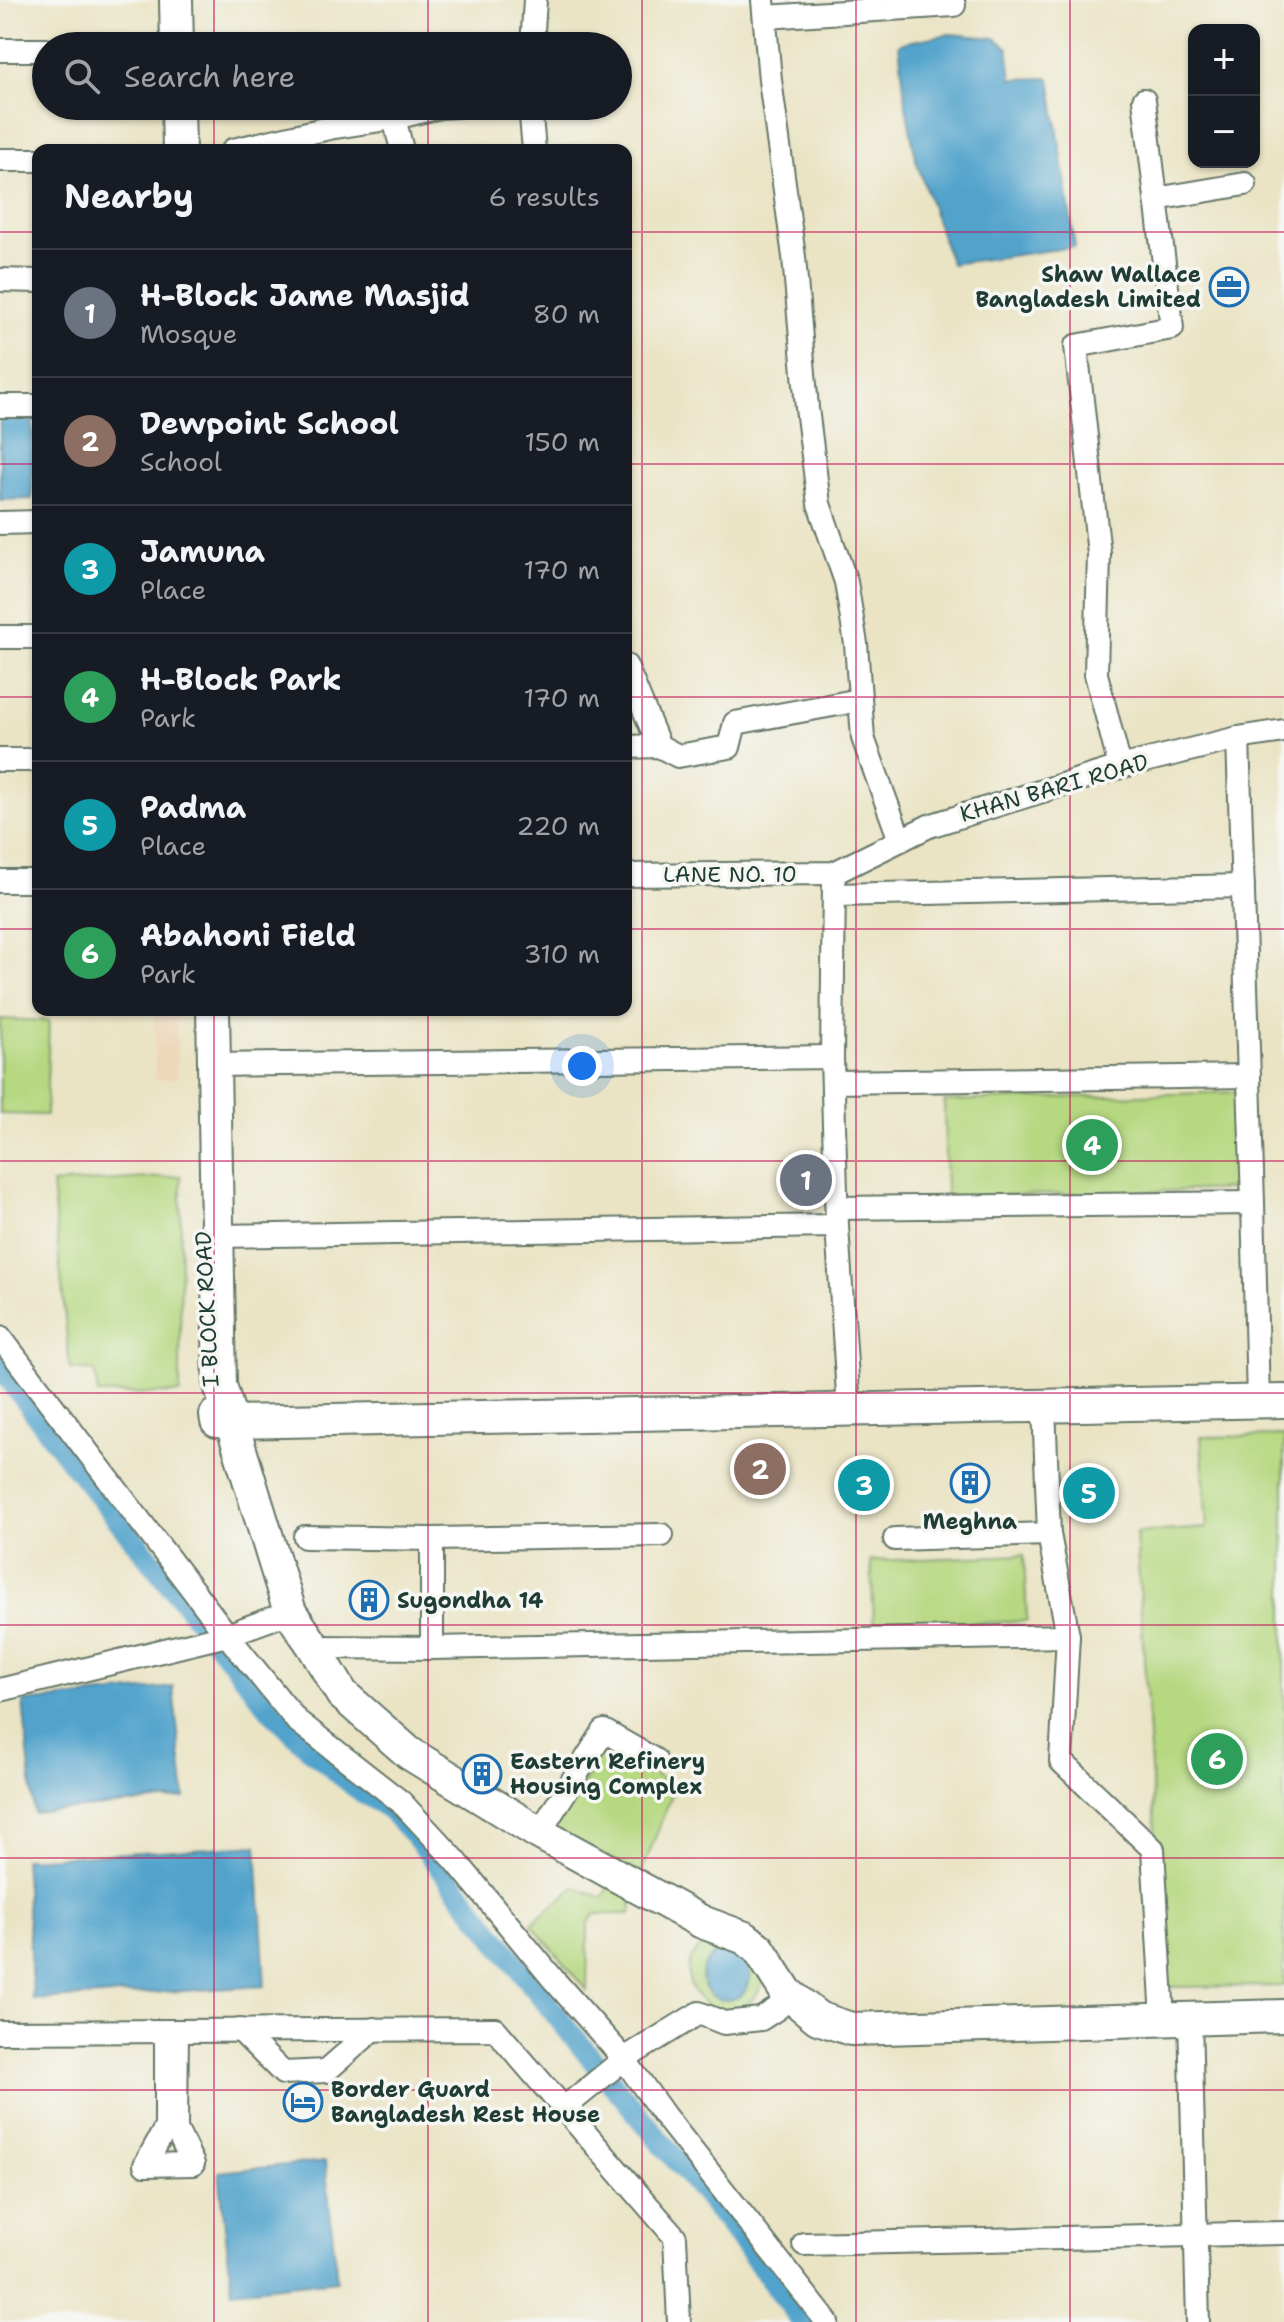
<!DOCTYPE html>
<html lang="en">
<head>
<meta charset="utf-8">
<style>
	:root { --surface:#171b24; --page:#20242c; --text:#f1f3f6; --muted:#9ea1a6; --line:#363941; --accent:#1f6fb2 }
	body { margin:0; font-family:"Shantell Sans",sans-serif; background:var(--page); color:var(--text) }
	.controls { position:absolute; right:24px; top:24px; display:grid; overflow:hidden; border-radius:16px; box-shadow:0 2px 6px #0004 }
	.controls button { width:72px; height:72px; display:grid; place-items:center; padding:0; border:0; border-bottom:2px solid var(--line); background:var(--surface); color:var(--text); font:40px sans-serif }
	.you { position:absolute; left:582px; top:1066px; width:28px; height:28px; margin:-20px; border:6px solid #fff; border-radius:50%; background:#1a73e8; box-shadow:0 0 0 12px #1a73e833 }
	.badge { display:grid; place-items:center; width:52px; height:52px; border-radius:50%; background:var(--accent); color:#fff; font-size:26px; font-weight:700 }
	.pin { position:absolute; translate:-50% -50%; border:4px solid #fff; box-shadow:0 2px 8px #0006 }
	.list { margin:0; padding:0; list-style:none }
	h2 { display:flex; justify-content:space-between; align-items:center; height:104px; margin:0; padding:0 32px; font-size:34px }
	h2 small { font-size:26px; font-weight:400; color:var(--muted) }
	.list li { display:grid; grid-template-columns:52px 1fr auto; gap:24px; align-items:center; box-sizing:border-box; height:128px; padding:0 32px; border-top:2px solid var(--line) }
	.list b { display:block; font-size:30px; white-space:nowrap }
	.list p { margin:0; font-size:26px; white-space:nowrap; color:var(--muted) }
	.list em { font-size:26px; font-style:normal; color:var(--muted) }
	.icon { flex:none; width:44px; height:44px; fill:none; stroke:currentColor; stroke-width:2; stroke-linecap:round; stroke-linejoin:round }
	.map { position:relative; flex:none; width:1284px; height:2322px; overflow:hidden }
	.search { position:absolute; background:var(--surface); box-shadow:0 2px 6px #0004; left:32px; top:32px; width:600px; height:88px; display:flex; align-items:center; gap:20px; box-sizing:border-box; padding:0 28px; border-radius:44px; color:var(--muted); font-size:30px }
	.panel { position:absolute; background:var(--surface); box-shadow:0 2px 6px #0004; left:32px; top:144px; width:600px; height:872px; border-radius:16px }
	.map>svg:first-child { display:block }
	.built { fill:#eed7bb }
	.green { fill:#b6d880; stroke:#6a8a5a; stroke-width:2 }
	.water { fill:#51a3cc; stroke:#387080; stroke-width:2 }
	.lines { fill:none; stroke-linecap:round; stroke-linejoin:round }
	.canal { stroke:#51a3cc; stroke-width:22 }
	.street-casing { stroke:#667767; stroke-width:26 }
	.secondary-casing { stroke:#667767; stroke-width:36 }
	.street { stroke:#fff; stroke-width:22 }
	.secondary { stroke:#fff; stroke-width:32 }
	.grid { fill:none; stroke:#c2185b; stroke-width:2; stroke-opacity:0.55 }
	.labels { text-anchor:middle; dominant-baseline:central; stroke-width:7; stroke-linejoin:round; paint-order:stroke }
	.poi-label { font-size:22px; font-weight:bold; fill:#1f3d34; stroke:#f6f6f2; text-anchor:start }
	.street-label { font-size:22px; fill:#1f3d34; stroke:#f6f6f2 }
</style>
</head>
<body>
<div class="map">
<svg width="1284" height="2322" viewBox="0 0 1284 2322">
	<rect width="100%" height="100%" fill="#f6f6f2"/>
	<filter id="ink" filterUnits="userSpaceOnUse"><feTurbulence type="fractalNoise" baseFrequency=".0125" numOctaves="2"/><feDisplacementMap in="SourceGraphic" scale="16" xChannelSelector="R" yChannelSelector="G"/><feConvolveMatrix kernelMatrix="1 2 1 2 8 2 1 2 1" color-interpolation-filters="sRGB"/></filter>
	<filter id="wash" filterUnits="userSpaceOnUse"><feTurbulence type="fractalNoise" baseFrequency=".006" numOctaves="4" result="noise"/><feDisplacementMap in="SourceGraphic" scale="32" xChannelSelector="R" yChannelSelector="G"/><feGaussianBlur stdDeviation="1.8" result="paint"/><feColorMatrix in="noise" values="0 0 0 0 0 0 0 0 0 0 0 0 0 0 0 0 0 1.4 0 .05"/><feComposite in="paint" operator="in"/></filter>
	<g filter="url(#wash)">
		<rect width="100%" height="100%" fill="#eae4c5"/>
		<polygon class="built" points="154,1010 176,1010 177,1079 155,1079"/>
		<g class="green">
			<polygon points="0,1019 49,1021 46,1115 0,1114"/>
			<polygon points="1237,1092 1240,1189 946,1197 944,1101"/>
			<polygon points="181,1176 180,1393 98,1394 95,1371 70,1369 52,1184"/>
			<polygon points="1284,1436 1284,1986 1165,1987 1136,1533 1207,1528 1201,1437"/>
			<polygon points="1024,1555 1027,1621 874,1627 871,1561"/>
			<polygon points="606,1746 675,1786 641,1874 553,1829"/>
			<polygon points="575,1887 603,1898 609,1887 633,1897 631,1914 595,1914 588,1924 587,1990 531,1924"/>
			<path d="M719,1936h12l32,46c-33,75 -121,-15 -44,-46z"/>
		</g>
		<g class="water">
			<polygon points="950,34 995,38 1008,48 1012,79 1050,78 1075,247 951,264 916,160 906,106 899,45 906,42"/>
			<polygon points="0,417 33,418 32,499 0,500"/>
			<polygon points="173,1687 185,1798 34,1813 23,1702"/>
			<polygon points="257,1845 265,1986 33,2000 24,1859"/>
			<circle cx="726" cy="1976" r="24"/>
			<polygon points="325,2161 337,2280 232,2291 219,2172"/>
		</g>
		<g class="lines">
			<path class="canal" d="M0,1366l66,89 205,255 40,40 48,40 30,18 28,30c57,71 111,144 169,214 73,89 150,175 216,270"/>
		</g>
	</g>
	<g filter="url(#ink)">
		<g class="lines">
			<g class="street-casing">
				<g id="street">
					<polyline points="763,0 770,80 794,257 807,408 819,504 846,582 856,644 863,738 900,840"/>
					<polyline points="765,17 954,5"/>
					<polyline points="532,46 535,0"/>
					<polyline points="0,50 46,50"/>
					<polyline points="530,106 534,150"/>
					<polyline points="394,118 402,150"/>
					<polyline points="233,150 329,128 394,118 440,107 458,106"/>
					<polyline points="0,160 38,160"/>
					<polyline points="1156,199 1245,184"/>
					<polyline points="0,280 38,281"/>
					<polyline points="0,406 38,406"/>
					<polyline points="0,523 38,522"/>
					<polyline points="0,637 38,637"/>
					<polyline points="626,666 659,746"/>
					<polyline points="1238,738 1253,1203"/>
					<polyline points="626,747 659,746 678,756 729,747 735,723 860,700"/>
					<polyline points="0,760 38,760"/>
					<polyline points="1120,767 1096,674 1099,554 1076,346 1172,328 1144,100"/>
					<polyline points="626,875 834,873 929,826 1120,767 1238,738 1284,731"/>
					<polyline points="0,881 38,881"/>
					<polyline points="834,895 1243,886"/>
					<polyline points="832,1057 834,883"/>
					<polyline points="215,1065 832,1057 837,1226"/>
					<polyline points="833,1082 1249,1076"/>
					<polyline points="837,1208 1253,1203 1258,1402"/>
					<polyline points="216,1236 837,1226 849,1410"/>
					<polyline points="0,1337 227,1635 296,1720 401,1802 455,1860 553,1979 624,2059 664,2115 827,2322"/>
					<polyline points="1049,1534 1068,1636 1061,1761 1153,1849 1163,2019"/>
					<polyline points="305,1537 432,1539 662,1535"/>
					<polyline points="895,1539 1049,1534 1044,1406"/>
					<polyline points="314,1647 432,1648 432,1539"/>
					<polyline points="432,1648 1068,1636"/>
					<polyline points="0,1690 227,1635 290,1612"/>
					<polyline points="539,1833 604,1731 655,1760"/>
					<polyline points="1190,2019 1198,2322"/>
					<polyline points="240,2030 283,2073 326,2071 374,2029"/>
					<polyline points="166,2031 166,2127 145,2165 193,2164 176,2129 177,2031"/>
					<polyline points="0,2032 495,2029 675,2237 679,2322"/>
					<polyline points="564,2108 624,2059 699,2013 724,2023 761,2019 778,2008 787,1993"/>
					<polyline points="804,2244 1284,2233"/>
				</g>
			</g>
			<g class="secondary-casing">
				<g id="secondary">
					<polyline points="176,0 177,46"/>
					<polyline points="178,106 179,150"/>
					<polyline points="213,1010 220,1385 290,1612 314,1647 342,1694 409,1753 539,1833 702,1922 745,1938 759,1949 787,1993 818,2018 851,2029 1284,2016"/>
					<polyline points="216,1415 217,1421 230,1422 1284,1401"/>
				</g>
			</g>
			<use href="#street" class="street"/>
			<use href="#secondary" class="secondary"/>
		</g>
	</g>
	<path class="grid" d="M214,0v46M428,0v46M642,0v2322M856,0v2322M1070,0v2322M214,106v44M428,106v44M0,232h38M626,232h658M0,464h38M626,464h658M0,697h38M626,697h658M0,929h38M626,929h658M214,1010v1312M428,1010v1312M0,1161h1284M0,1393h1284M0,1625h1284M0,1858h1284M0,2090h1284"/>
	<defs>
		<g id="office-ring" transform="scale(2)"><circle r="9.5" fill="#f6f6f2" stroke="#1f6fb2" stroke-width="1.5"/><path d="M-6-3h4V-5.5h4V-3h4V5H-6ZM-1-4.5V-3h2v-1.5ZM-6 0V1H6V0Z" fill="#1f6fb2"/></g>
		<g id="building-ring" transform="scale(2)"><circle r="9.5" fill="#f6f6f2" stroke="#1f6fb2" stroke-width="1.5"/><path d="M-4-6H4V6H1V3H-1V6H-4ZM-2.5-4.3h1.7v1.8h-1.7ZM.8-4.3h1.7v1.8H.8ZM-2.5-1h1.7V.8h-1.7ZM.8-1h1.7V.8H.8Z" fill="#1f6fb2"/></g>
		<g id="hotel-ring" transform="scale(2)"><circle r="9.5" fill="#f6f6f2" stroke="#1f6fb2" stroke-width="1.5"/><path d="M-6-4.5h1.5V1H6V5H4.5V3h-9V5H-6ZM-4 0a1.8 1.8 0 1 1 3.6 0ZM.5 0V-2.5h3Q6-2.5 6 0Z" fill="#1f6fb2"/></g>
	</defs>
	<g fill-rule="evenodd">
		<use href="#office-ring" x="1229" y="287"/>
		<use href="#building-ring" x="970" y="1483"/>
		<use href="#building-ring" x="369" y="1600"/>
		<use href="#building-ring" x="482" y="1774"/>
		<use href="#hotel-ring" x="303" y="2102"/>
	</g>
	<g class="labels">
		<g class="poi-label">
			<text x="1201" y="274" text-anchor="end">Shaw Wallace<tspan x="1201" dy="25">Bangladesh Limited</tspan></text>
			<text x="970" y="1521" text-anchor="middle">Meghna</text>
			<text x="397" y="1600">Sugondha 14</text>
			<text x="510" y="1761">Eastern Refinery<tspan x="510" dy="25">Housing Complex</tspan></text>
			<text x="331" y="2089">Border Guard<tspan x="331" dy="25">Bangladesh Rest House</tspan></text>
		</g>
		<g class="street-label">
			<text transform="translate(1054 788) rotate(-16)">KHAN BARI ROAD</text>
			<text x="730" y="874">LANE NO. 10</text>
			<text transform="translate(207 1309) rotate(-93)">I BLOCK ROAD</text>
		</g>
	</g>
</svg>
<div class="controls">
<button>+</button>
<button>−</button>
</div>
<div class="you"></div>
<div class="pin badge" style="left:806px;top:1180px;background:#6b7280">1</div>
<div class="pin badge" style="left:760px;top:1469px;background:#8d6e63">2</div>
<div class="pin badge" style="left:864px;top:1485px;background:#0f9aa8">3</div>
<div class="pin badge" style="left:1092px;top:1145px;background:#2e9e5b">4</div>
<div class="pin badge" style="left:1089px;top:1493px;background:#0f9aa8">5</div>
<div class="pin badge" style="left:1217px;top:1759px;background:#2e9e5b">6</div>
<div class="search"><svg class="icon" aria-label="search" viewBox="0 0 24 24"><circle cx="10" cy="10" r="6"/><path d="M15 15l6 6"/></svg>Search here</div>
<section class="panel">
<h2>Nearby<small>6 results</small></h2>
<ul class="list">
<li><span class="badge" style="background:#6b7280">1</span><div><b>H-Block Jame Masjid</b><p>Mosque</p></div><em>80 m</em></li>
<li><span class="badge" style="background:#8d6e63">2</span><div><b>Dewpoint School</b><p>School</p></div><em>150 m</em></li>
<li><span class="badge" style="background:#0f9aa8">3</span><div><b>Jamuna</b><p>Place</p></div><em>170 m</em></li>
<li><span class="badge" style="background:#2e9e5b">4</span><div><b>H-Block Park</b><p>Park</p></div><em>170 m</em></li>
<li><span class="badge" style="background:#0f9aa8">5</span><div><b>Padma</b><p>Place</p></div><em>220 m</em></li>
<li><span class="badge" style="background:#2e9e5b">6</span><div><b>Abahoni Field</b><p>Park</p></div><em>310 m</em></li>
</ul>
</section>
</div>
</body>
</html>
